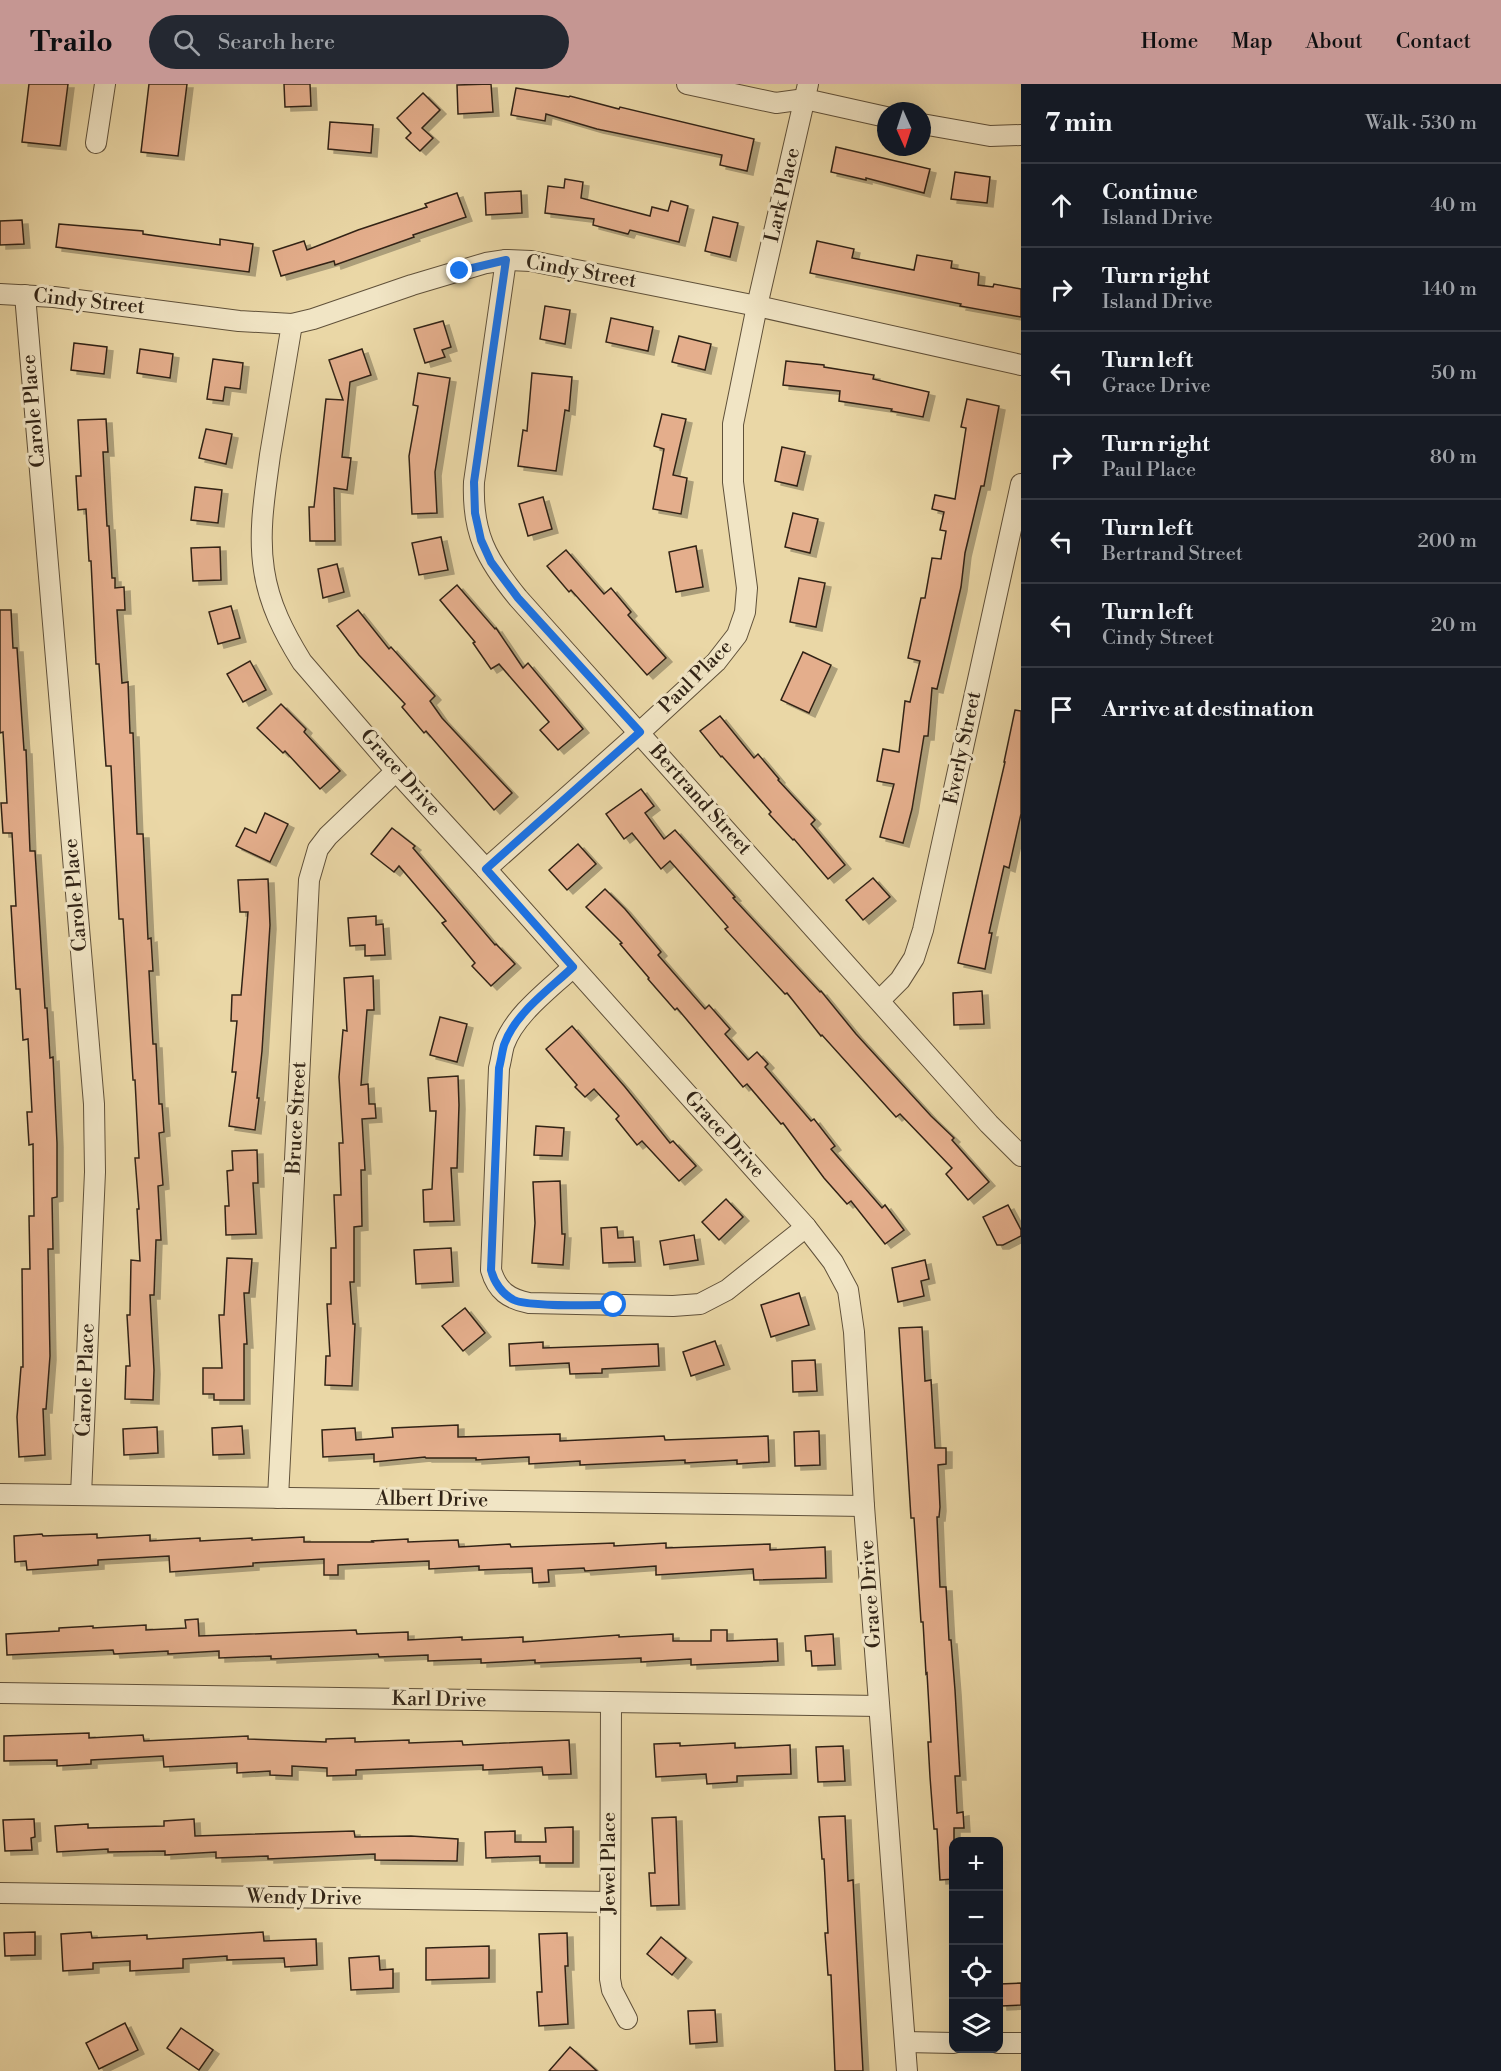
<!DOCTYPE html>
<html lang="en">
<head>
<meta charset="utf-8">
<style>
	:root { --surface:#171b24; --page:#242831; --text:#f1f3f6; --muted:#9ea1a6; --line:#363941; --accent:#c59692 }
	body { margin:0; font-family:"Libre Bodoni",serif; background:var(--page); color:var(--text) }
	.controls { position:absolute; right:18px; bottom:18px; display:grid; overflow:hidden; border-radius:12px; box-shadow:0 6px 24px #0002 }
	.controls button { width:54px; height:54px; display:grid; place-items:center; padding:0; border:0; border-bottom:2px solid var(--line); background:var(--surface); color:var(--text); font:30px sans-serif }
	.compass { position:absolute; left:877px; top:18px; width:54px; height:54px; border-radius:50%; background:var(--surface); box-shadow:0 6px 24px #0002; rotate:177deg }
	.stop { position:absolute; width:18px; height:18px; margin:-14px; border:4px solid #1a73e8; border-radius:50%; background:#fff }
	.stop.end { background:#1a73e8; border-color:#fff; box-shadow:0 2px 6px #0008 }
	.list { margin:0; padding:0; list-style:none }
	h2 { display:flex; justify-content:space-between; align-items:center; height:78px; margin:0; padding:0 24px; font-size:26px }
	h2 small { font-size:20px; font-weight:400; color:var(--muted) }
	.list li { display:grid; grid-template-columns:39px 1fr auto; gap:18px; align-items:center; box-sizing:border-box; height:84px; padding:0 24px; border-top:2px solid var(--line) }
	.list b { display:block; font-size:22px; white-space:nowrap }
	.list p { margin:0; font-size:20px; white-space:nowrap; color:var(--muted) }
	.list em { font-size:20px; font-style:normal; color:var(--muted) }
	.icon { flex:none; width:33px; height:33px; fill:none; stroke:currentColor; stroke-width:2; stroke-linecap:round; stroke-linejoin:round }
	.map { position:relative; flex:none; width:1021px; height:1987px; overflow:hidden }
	header { display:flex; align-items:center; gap:36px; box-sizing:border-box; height:84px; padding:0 30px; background:var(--accent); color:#111 }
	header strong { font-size:28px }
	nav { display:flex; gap:33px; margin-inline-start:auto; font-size:21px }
	.search { width:420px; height:54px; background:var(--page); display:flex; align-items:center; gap:15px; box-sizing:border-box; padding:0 21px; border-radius:33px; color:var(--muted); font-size:22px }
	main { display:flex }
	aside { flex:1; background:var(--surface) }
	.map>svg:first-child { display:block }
	.building { fill:#e4ae8c; stroke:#322416; stroke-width:1.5; filter:url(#shadow) }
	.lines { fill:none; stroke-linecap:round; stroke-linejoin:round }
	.minor-casing { stroke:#60513a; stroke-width:22 }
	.minor { stroke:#f1e5c5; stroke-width:20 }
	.route { stroke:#1a73e8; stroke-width:8 }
	.labels { text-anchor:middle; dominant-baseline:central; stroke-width:6; stroke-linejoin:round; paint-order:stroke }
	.street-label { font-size:20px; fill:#322416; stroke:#f1e5c5 }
</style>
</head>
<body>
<header>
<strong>Trailo</strong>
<div class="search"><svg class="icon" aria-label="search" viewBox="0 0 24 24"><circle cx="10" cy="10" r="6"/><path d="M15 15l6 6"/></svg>Search here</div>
<nav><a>Home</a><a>Map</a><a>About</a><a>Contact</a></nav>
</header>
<main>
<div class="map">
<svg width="1021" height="1987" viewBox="0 0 1021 1987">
	<defs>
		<filter id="shadow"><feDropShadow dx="6" dy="4" stdDeviation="0" flood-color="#0004"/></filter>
	</defs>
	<rect width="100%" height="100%" fill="#ead7a6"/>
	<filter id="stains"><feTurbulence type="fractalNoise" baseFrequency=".00333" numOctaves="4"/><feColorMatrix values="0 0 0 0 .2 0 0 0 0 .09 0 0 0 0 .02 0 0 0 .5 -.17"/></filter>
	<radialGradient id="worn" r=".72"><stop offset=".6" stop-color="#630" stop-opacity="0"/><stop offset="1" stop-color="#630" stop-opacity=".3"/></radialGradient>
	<g class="building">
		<polygon points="29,0 68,0 60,62 22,58"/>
		<polygon points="149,0 187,0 178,72 141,68"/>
		<polygon points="284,0 310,0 311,22 285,23"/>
		<polygon points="491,0 493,28 458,30 457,1"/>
		<polygon points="516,4 569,13 570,12 619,25 620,23 754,55 747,87 720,81 722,71 597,45 546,30 545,37 511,31"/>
		<polygon points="423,9 440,26 422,44 433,54 420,67 406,54 411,49 397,34"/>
		<polygon points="330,38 373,41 371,69 328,65"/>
		<polygon points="836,63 930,85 924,109 866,94 866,96 831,88"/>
		<polygon points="955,88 990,93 987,119 951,115"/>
		<polygon points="565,95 583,98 581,114 650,132 652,123 668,127 671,117 688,122 679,158 630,146 628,150 593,141 594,135 545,129 548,102 564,104"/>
		<polygon points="521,107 522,129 486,131 485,109"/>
		<polygon points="457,109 466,133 413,151 414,153 335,181 334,177 281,192 273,167 304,157 307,166 358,146 427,123 425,120"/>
		<polygon points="713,133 738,139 730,173 705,167"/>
		<polygon points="22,136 24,160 0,161 0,137"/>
		<polygon points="59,140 143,147 143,150 220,161 220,155 253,160 249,188 56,163"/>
		<polygon points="817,157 854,165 852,174 914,186 917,171 952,177 951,184 979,189 978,201 993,203 994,200 1021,205 1021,233 960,222 961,220 810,189"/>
		<polygon points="545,222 570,226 565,260 540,255"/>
		<polygon points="611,234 653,243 648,267 606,258"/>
		<polygon points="443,237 451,263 442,266 445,273 425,279 414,245"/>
		<polygon points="679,252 711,260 705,286 672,278"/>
		<polygon points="74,259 107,263 104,290 71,286"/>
		<polygon points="140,265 173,270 170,294 137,289"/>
		<polygon points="362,265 371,291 350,298 342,373 351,374 347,406 334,404 335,457 310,457 309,423 314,423 326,315 343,316 329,276"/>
		<polygon points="213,275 243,279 240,305 225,303 223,317 207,315"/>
		<polygon points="786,277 824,281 824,283 874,291 873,295 929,308 923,333 891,327 892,325 839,317 840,307 783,301"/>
		<polygon points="418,289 450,294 435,388 437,429 412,430 409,372 418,322 413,321"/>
		<polygon points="532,289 572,293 569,327 565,326 556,387 518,382 523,346 527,347"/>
		<polygon points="967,315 999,322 984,402 981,402 965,469 961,503 949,555 937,605 932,604 928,652 924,652 912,725 903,759 880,753 894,700 877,697 883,665 899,668 905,617 910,618 920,577 908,574 921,514 925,514 932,474 941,475 946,447 940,446 944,428 932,425 935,411 955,415 966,344 961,343"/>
		<polygon points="662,330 686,335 673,391 687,394 681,430 653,425 664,365 654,362"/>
		<polygon points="106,335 108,368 103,368 107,442 109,442 112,494 115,494 115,504 124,503 125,526 117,526 122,599 128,598 130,649 133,649 137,750 143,750 148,855 151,854 153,887 149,887 153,960 156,960 159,1020 162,1020 164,1048 159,1049 163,1101 158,1102 161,1156 156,1156 154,1211 150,1211 154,1286 153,1316 125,1315 126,1282 130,1282 127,1231 130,1231 131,1176 140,1177 137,1125 139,1125 135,1074 139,1074 135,996 133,996 123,835 119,835 111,682 106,682 99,580 96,580 91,477 89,477 86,425 78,426 76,392 81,392 78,336"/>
		<polygon points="206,345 232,350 226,380 199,374"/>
		<polygon points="782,363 805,368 797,402 775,397"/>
		<polygon points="195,403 222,406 218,439 191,436"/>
		<polygon points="543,413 552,445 528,452 519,420"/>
		<polygon points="793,429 818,435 810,469 785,463"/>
		<polygon points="441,453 448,486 419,491 412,459"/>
		<polygon points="696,462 703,503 676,508 669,468"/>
		<polygon points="220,463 221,496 193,497 191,464"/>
		<polygon points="566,466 604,510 611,504 631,528 628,531 666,574 647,591 571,506 569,508 547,482"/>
		<polygon points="337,480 344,508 323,514 318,485"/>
		<polygon points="799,494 825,499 816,543 790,538"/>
		<polygon points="457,501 495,545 496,544 523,584 528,579 583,645 558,666 540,646 549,638 499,580 491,585 473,559 475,558 440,516"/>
		<polygon points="231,522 240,554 218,560 209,528"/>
		<polygon points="0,526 11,526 13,564 17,564 24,666 26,666 30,767 35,767 45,924 47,924 50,974 53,973 57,1059 57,1113 52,1114 53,1165 48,1165 50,1272 46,1325 43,1325 45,1371 19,1373 17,1333 21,1283 23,1283 22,1185 30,1185 29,1132 34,1132 33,1060 29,1061 27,1028 32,1028 28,955 23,956 20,905 16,905 11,822 16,822 12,749 3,749 1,719 7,719 3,648 0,649"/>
		<polygon points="358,526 389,565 391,563 435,612 430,617 442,634 512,709 494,726 426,647 424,649 402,623 405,620 359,571 337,542"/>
		<polygon points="803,568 831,581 809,629 781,616"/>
		<polygon points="250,577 266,606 243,618 227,590"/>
		<polygon points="281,620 306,645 304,648 340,687 320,705 285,667 283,669 257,644"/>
		<polygon points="1015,626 1021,627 1021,730 1009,784 1004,782 989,849 992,849 985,885 958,879 1005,678 1004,678"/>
		<polygon points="720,632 754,674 758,670 779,695 778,696 815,736 811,740 845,781 828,795 794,755 793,756 769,730 771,728 722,672 721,673 700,647"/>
		<polygon points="641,705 654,722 645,729 664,755 675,746 735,813 733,814 820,908 821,907 856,950 931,1032 954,1054 952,1056 989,1098 968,1116 946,1090 952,1084 900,1030 896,1033 822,951 821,952 787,909 785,910 725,845 728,843 670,777 661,785 632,749 624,755 606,730"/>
		<polygon points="265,729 288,740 270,778 236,762 245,744 256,749"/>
		<polygon points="392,744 415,762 413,764 495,861 496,860 515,880 491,902 472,882 475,879 442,839 446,837 399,782 394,788 371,770"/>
		<polygon points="578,760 596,780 567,806 549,786"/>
		<polygon points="873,794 890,813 863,836 846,816"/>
		<polygon points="268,795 270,841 262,967 257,1014 259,1014 255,1046 229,1042 236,988 232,988 237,937 231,937 232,911 241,911 248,828 240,828 238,796"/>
		<polygon points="605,805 625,825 661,868 658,871 705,925 709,921 730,945 725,950 748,976 757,968 768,980 765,983 811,1037 814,1035 835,1062 831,1065 882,1124 885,1121 904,1146 885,1160 851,1117 847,1120 824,1094 783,1039 781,1040 747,1000 743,1003 677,924 675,926 648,895 649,894 620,860 622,859 586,823"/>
		<polygon points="376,832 376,841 383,840 385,871 365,872 365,861 350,862 348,834"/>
		<polygon points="373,892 374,926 367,926 361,1001 368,1000 369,1020 375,1020 376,1034 362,1035 365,1086 361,1086 362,1142 354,1143 354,1198 350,1198 353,1240 355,1240 352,1302 325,1301 326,1272 330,1272 327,1220 331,1220 331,1164 336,1164 334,1111 341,1111 339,1059 343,1059 339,993 343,946 347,947 344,894"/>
		<polygon points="982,907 984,940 954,941 953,909"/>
		<polygon points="440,933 467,940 457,978 430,971"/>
		<polygon points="572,942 625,1003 670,1059 673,1057 696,1082 679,1097 642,1057 637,1061 616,1035 619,1032 594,1005 585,1013 575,1003 577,1001 546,965"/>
		<polygon points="458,992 459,1021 457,1084 451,1084 454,1137 424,1138 423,1106 432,1105 436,1027 430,1027 428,994"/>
		<polygon points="536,1042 564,1044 562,1072 534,1071"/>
		<polygon points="257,1066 258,1099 253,1099 256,1150 226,1151 225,1122 229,1122 227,1087 233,1086 232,1067"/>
		<polygon points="560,1097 562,1150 565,1150 563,1181 532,1179 535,1139 533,1098"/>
		<polygon points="726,1115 743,1133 719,1156 702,1138"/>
		<polygon points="1008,1121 1021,1146 1021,1152 1003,1161 997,1161 983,1133"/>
		<polygon points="617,1143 618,1154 633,1153 635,1178 603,1179 601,1144"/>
		<polygon points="694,1151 698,1176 664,1181 660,1157"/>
		<polygon points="451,1164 453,1198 416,1200 414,1166"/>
		<polygon points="227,1174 252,1175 249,1209 244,1209 247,1260 244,1260 244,1316 214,1316 214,1310 203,1310 203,1284 222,1284 219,1231 224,1231"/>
		<polygon points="925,1176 929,1195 921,1197 924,1212 898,1218 892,1184"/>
		<polygon points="799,1209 809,1241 771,1253 761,1221"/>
		<polygon points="465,1224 485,1249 463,1267 442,1242"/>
		<polygon points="922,1243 925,1297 931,1296 935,1364 946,1364 946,1380 938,1381 940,1423 939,1433 937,1433 940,1503 946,1503 949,1556 951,1556 955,1606 960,1692 955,1692 957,1729 963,1728 964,1744 954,1744 954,1795 940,1796 937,1745 934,1745 930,1693 928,1658 931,1658 927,1589 926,1590 923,1538 921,1538 914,1434 911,1434 899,1244"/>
		<polygon points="715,1257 724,1281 691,1292 683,1268"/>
		<polygon points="543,1258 543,1264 658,1260 659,1282 602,1285 602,1289 570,1290 569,1279 510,1282 509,1260"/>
		<polygon points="815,1276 817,1307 793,1308 792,1277"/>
		<polygon points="458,1341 458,1353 560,1350 560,1357 664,1352 665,1356 768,1352 769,1378 737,1380 737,1376 685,1379 685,1376 580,1381 580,1377 529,1380 529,1373 476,1376 476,1374 426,1374 425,1373 374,1378 374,1370 323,1373 322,1346 355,1344 356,1356 393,1353 392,1344"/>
		<polygon points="242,1342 244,1370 213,1371 212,1344"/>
		<polygon points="157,1343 158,1369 124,1371 123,1345"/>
		<polygon points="819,1347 820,1381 795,1382 794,1348"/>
		<polygon points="42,1450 43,1452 97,1450 97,1454 150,1451 150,1457 200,1454 200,1457 252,1454 252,1456 304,1453 304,1458 373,1458 372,1457 408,1455 408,1458 458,1456 459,1463 510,1460 511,1463 614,1459 614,1462 666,1459 666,1464 770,1460 770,1466 825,1463 826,1494 754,1496 753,1485 656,1491 656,1482 585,1487 584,1484 548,1486 549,1498 533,1499 532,1484 479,1486 479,1482 429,1485 429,1477 338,1481 338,1491 324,1491 324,1475 253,1479 253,1482 170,1488 169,1472 98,1476 98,1481 27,1486 26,1477 15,1478 14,1452"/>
		<polygon points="198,1535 199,1552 356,1546 357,1550 408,1548 408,1556 462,1553 462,1556 523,1553 523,1558 619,1551 619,1553 673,1550 673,1557 711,1557 711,1546 727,1546 727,1557 777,1555 778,1577 691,1581 691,1575 641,1578 641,1574 535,1579 535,1576 481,1579 481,1575 428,1577 428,1571 379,1573 378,1570 271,1575 271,1572 219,1574 219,1567 168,1570 168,1567 114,1570 113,1566 7,1571 6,1550 59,1547 59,1544 93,1542 93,1544 146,1541 146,1546 186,1544 185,1536"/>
		<polygon points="833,1550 835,1581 812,1582 811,1567 806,1567 805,1552"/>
		<polygon points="89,1649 89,1654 143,1651 144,1657 248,1652 248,1655 326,1658 326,1655 355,1654 355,1658 409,1656 409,1659 462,1657 463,1661 569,1656 571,1690 543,1691 542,1683 483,1686 483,1681 356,1686 356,1691 327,1692 327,1684 292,1682 292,1692 270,1691 270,1687 237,1689 237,1679 164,1683 163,1672 91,1676 91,1680 57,1682 57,1676 4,1677 4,1652"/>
		<polygon points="680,1659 680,1662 735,1659 735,1664 790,1661 791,1690 737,1692 737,1698 707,1700 706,1690 656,1693 654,1660"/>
		<polygon points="843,1662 845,1697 818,1698 816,1663"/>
		<polygon points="845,1732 848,1797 853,1796 863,1987 835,1987 831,1891 828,1891 825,1849 828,1849 824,1775 822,1775 819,1733"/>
		<polygon points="676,1733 679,1821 651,1822 649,1789 655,1789 652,1734"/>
		<polygon points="34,1735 35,1753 31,1754 32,1766 5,1767 3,1736"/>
		<polygon points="194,1735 195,1752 354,1747 355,1753 411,1752 458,1755 457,1777 375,1776 375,1770 268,1775 268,1772 216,1774 216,1768 165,1771 165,1767 108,1768 108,1765 57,1768 55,1742 88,1740 88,1744 164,1742 164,1737"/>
		<polygon points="573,1743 573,1779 540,1779 540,1772 486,1774 485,1748 515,1747 515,1758 546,1758 545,1744"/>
		<polygon points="35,1848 35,1871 5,1872 4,1849"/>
		<polygon points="91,1848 92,1854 147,1851 147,1855 263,1848 264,1857 316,1855 317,1881 285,1883 284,1874 227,1876 227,1872 183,1875 183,1884 130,1887 130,1877 93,1879 93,1885 63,1887 61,1850"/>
		<polygon points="567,1849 568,1882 565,1882 568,1940 539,1942 537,1908 542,1908 539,1850"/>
		<polygon points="661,1853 686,1874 672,1891 647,1870"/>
		<polygon points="489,1862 489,1894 426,1896 426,1864"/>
		<polygon points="379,1872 380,1886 393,1885 393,1904 351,1906 349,1874"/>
		<polygon points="1021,1899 1021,1921 1001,1922 1000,1900"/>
		<polygon points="715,1926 717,1958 690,1960 688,1927"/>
		<polygon points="125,1939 138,1966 99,1985 86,1959"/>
		<polygon points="181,1944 213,1966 199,1986 167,1964"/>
		<polygon points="570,1963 597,1987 549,1987"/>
	</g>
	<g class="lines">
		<g class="minor-casing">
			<g id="minor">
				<polyline points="687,0 776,19 805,15 886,33"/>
				<polyline points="922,40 990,52 1021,51"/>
				<polyline points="96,59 105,0"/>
				<path d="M506,176l-32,222c-2,51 12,77 44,116l471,526 32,32"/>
				<polyline points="0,210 54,213 239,237 292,240 313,235 412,201 486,179 506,176 531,177 757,222 1021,281"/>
				<polyline points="25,211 94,1020 95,1088 81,1411"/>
				<path d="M292,240c-7,44 -15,87 -22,131 -5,38 -12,77 -6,115 5,34 20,63 38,92l94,109 90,98 320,358 27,35 15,28 6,42 10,174 43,565"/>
				<polyline points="486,785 640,648 716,578 737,551 745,528 747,504 733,398 733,340 757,222 808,0"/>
				<path d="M573,883c-23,22 -58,47 -69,78 -2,7 -3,16 -5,23l-8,202c6,21 18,29 38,33l144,3 27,-2 27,-14 79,-63"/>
				<polyline points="880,916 900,896 914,874 923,846 1021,400"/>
				<polyline points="0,1410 864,1422"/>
				<polyline points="278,1414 309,796 318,765 328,752 396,687"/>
				<polyline points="0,1609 879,1622"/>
				<polyline points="611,1619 610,1895 612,1906 627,1935"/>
				<polyline points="0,1809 609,1818"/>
				<polyline points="905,1958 954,1959"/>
				<polyline points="998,1959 1021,1959"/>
			</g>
		</g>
		<use href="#minor" class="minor"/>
	</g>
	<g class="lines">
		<path class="route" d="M460,187l46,-11 -32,222 1,31 6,27 10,22 27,36 122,134 -154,137 87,98c-23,22 -58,46 -69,78 -2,7 -3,16 -5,23l-8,202c3,12 11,24 23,30 15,7 80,5 100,5"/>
	</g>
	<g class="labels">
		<g class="street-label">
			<text transform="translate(783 111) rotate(-77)">Lark Place</text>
			<text transform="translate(581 188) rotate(10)">Cindy Street</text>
			<text transform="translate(89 218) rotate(6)">Cindy Street</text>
			<text transform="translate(34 327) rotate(-95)">Carole Place</text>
			<text transform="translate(696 593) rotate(-45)">Paul Place</text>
			<text transform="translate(963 664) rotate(-78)">Everly Street</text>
			<text transform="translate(400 689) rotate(48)">Grace Drive</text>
			<text transform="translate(700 716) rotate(48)">Bertrand Street</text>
			<text transform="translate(76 811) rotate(-95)">Carole Place</text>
			<text transform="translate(297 1034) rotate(-87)">Bruce Street</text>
			<text transform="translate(724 1051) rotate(48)">Grace Drive</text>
			<text transform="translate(86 1296) rotate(-88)">Carole Place</text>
			<text transform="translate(432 1416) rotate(1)">Albert Drive</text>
			<text transform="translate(871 1510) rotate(-94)">Grace Drive</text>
			<text transform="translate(439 1616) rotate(1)">Karl Drive</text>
			<text transform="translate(609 1779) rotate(-90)">Jewel Place</text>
			<text transform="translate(304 1814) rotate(1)">Wendy Drive</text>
		</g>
	</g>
	<rect width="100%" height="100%" filter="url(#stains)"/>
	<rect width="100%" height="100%" fill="url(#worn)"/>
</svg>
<div class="controls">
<button>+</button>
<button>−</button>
<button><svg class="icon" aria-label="locate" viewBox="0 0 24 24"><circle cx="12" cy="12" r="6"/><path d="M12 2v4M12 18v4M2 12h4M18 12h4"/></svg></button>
<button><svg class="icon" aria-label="layers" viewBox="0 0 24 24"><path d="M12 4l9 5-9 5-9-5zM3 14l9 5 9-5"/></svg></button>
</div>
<svg class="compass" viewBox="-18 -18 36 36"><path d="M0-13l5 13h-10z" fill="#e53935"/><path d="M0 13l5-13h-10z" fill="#9ea1a6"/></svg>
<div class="stop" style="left:614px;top:1221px"></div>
<div class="stop end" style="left:460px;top:187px"></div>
</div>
<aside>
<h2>7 min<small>Walk · 530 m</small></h2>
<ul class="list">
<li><svg class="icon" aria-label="ahead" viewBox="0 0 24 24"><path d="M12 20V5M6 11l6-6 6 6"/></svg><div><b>Continue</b><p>Island Drive</p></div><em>40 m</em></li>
<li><svg class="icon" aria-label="right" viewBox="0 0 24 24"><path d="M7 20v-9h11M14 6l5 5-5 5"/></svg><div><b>Turn right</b><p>Island Drive</p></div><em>140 m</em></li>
<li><svg class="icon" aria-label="left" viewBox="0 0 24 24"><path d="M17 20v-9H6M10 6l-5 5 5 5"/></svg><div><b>Turn left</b><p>Grace Drive</p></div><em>50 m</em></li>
<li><svg class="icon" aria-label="right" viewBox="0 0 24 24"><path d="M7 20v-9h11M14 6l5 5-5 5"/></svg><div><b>Turn right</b><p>Paul Place</p></div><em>80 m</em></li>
<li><svg class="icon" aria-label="left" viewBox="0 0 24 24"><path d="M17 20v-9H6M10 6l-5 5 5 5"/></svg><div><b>Turn left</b><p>Bertrand Street</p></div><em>200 m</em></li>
<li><svg class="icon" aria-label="left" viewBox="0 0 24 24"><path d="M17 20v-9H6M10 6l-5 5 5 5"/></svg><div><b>Turn left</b><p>Cindy Street</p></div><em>20 m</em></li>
<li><svg class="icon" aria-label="arrive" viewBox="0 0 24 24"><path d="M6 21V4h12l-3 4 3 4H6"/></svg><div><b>Arrive at destination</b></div></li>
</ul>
</aside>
</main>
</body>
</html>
